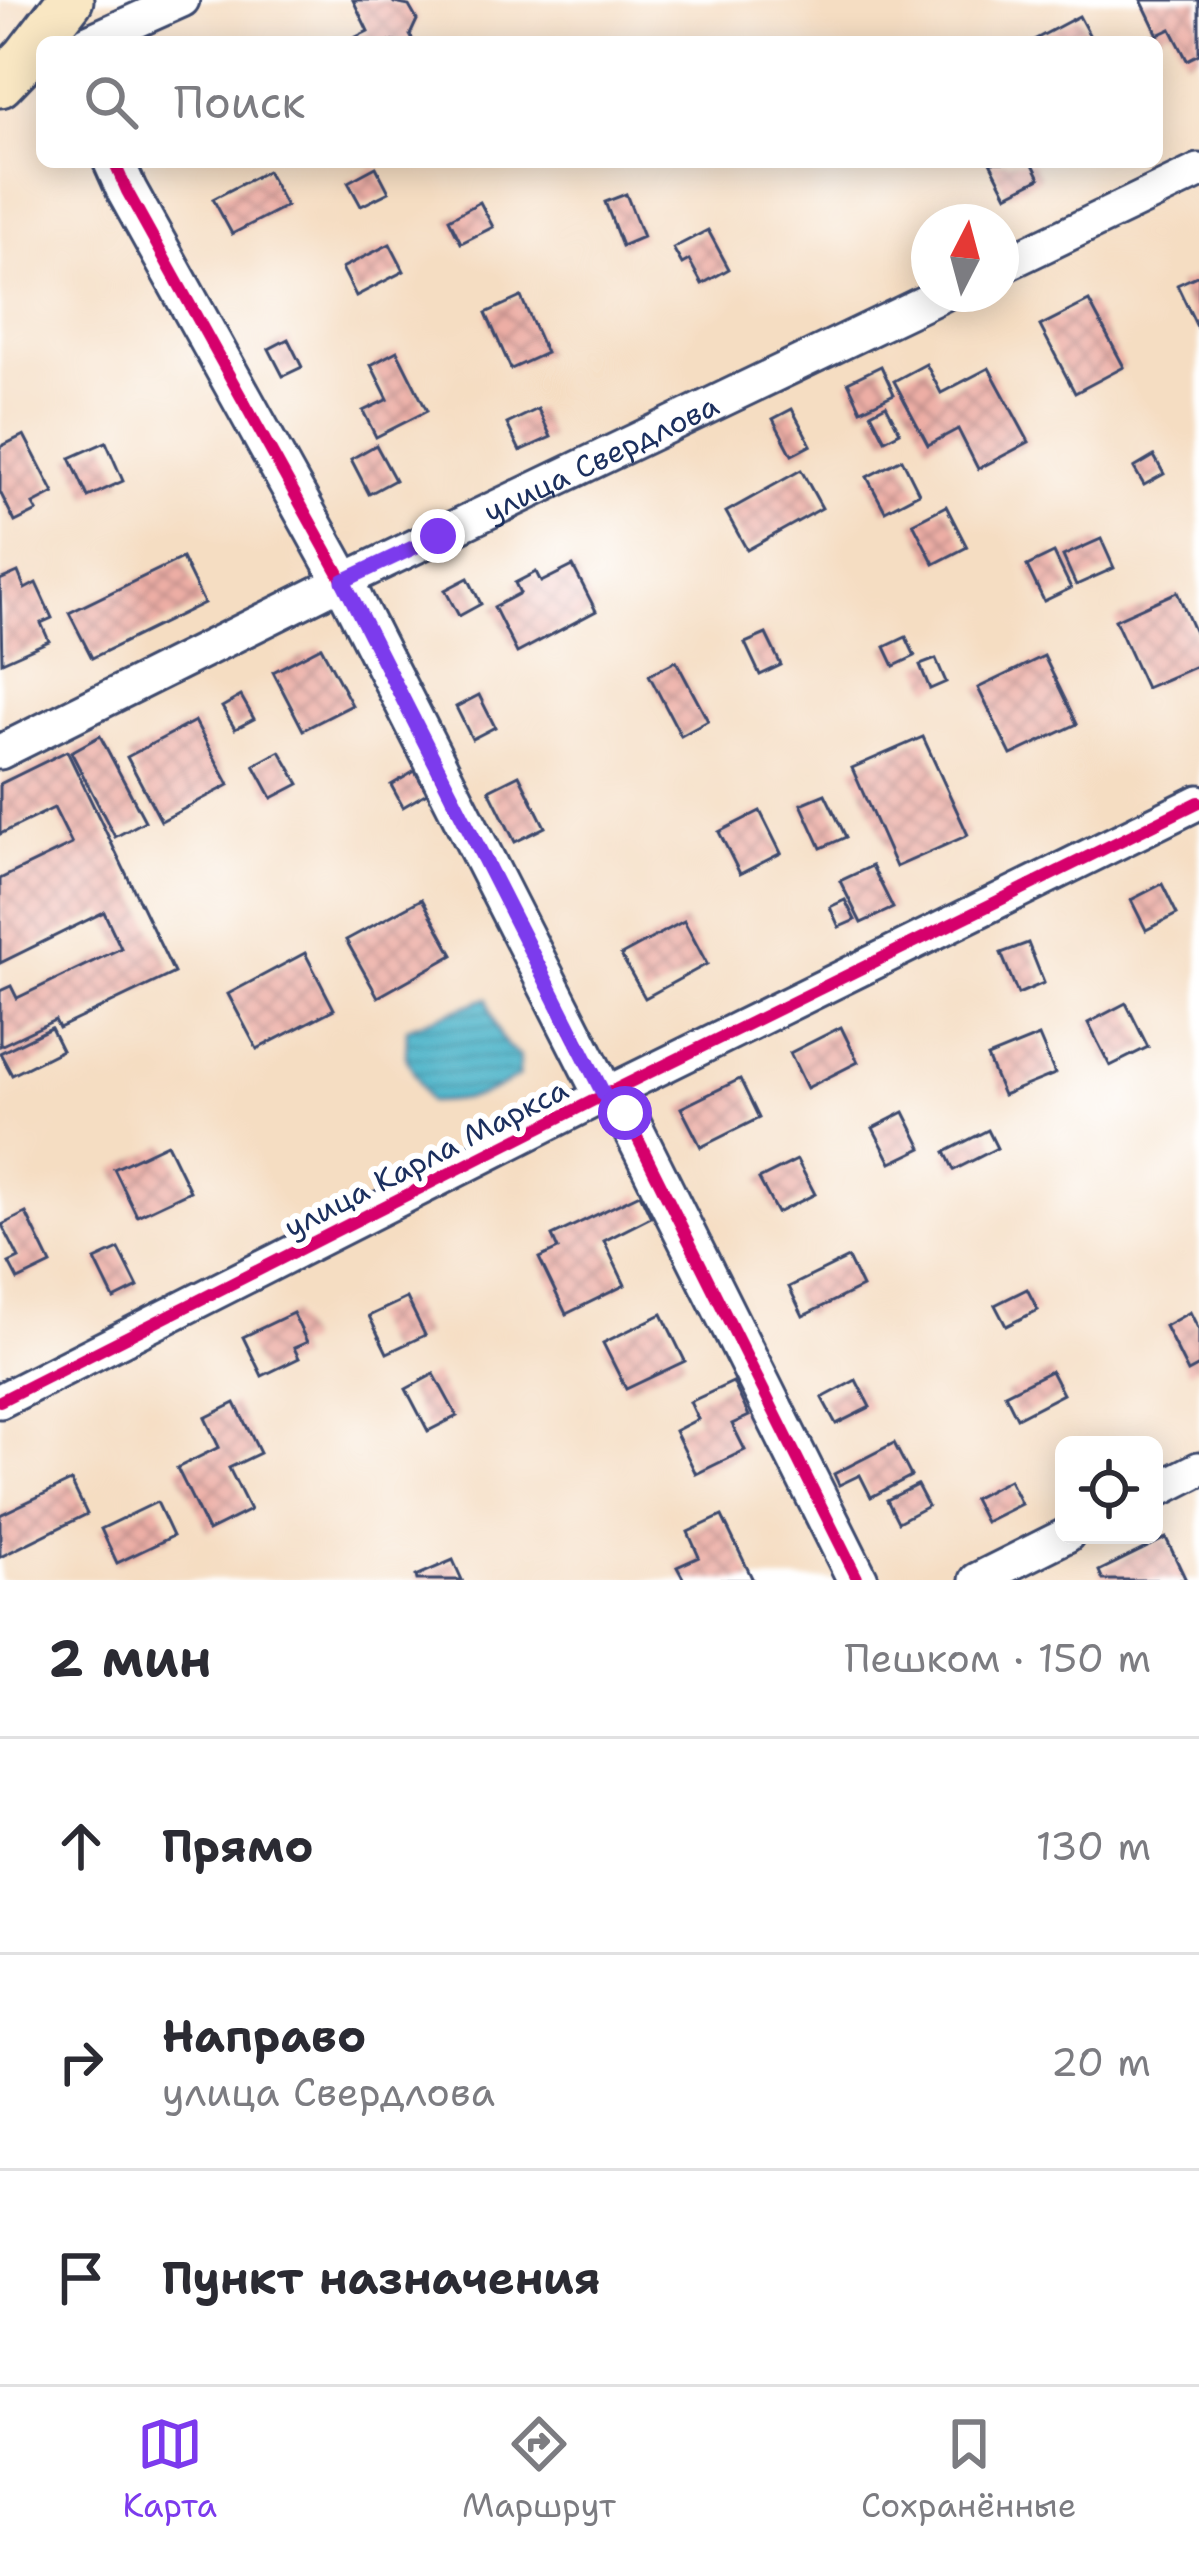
<!DOCTYPE html>
<html lang="ru">
<head>
<meta charset="utf-8">
<style>
	:root { --surface:#fff; --page:#f7f7f7; --text:#2b2b33; --muted:#7c7c81; --line:#e1e1e2; --accent:#7c3aed }
	body { margin:0; font-family:"Shantell Sans",sans-serif; background:var(--page); color:var(--text) }
	.controls { position:absolute; right:36px; bottom:36px; display:grid; overflow:hidden; border-radius:18px; box-shadow:0 6px 30px #0003 }
	.controls button { width:108px; height:108px; display:grid; place-items:center; padding:0; border:0; border-bottom:3px solid var(--line); background:var(--surface); color:var(--text); font:60px sans-serif }
	.compass { position:absolute; left:911px; top:204px; width:108px; height:108px; border-radius:50%; background:var(--surface); box-shadow:0 6px 30px #0003; rotate:6deg }
	.stop { position:absolute; width:36px; height:36px; margin:-27px; border:9px solid #7c3aed; border-radius:50%; background:#fff }
	.stop.end { background:#7c3aed; border-color:#fff; box-shadow:0 3px 12px #0008 }
	.list { margin:0; padding:0; list-style:none }
	h2 { display:flex; justify-content:space-between; align-items:center; height:156px; margin:0; padding:0 48px; font-size:51px }
	h2 small { font-size:39px; font-weight:400; color:var(--muted) }
	.list li { display:grid; grid-template-columns:78px 1fr auto; gap:36px; align-items:center; box-sizing:border-box; height:216px; padding:0 48px; border-top:3px solid var(--line) }
	.list b { display:block; font-size:45px; white-space:nowrap }
	.list p { margin:0; font-size:39px; white-space:nowrap; color:var(--muted) }
	.list em { font-size:39px; font-style:normal; color:var(--muted) }
	.icon { flex:none; width:66px; height:66px; fill:none; stroke:currentColor; stroke-width:2; stroke-linecap:round; stroke-linejoin:round }
	.map { position:relative; flex:none; width:1199px; height:1580px; overflow:hidden }
	.search { position:absolute; background:var(--surface); box-shadow:0 6px 30px #0003; left:36px; right:36px; top:36px; height:132px; display:flex; align-items:center; gap:30px; box-sizing:border-box; padding:0 42px; border-radius:18px; color:var(--muted); font-size:45px }
	.sheet { height:804px; background:var(--surface) }
	nav { display:flex; justify-content:space-around; align-items:center; box-sizing:border-box; height:168px; border-top:3px solid var(--line); background:var(--surface); font-size:33px; color:var(--muted) }
	nav a { display:grid; justify-items:center; gap:6px }
	nav .on { color:var(--accent) }
	.map>svg:first-child { display:block }
	.water { fill:url(#water-rules); stroke:#327093; stroke-width:3 }
	.building { fill:url(#building-cross-hatch) }
	.lines { fill:none; stroke-linecap:round; stroke-linejoin:round }
	.minor-casing { stroke:#3c496d; stroke-width:39 }
	.tertiary-casing { stroke:#3c496d; stroke-width:45 }
	.secondary-casing { stroke:#3c496d; stroke-width:51 }
	.minor { stroke:#fff; stroke-width:33 }
	.tertiary { stroke:#fff; stroke-width:39 }
	.secondary { stroke:#f9e7c3; stroke-width:45 }
	.cycleway-casing { stroke:#fff; stroke-width:20 }
	.cycleway { stroke:#d6006c; stroke-width:12 }
	.route { stroke:#7c3aed; stroke-width:15 }
	.labels { text-anchor:middle; dominant-baseline:central; stroke-width:12; stroke-linejoin:round; paint-order:stroke }
	.street-label { font-size:30px; fill:#1b2f5e; stroke:#fff }
</style>
</head>
<body>
<div class="map">
<svg width="1199" height="1580" viewBox="0 0 1199 1580">
	<defs>
		<pattern id="water-rules" width="6" height="5" patternUnits="userSpaceOnUse" patternTransform="scale(3)"><rect width="6" height="5" fill="#49b2c8"/><path d="M0 2.5h6" fill="none" stroke="#3c91a6"/></pattern>
		<pattern id="building-cross-hatch" width="8" height="8" patternUnits="userSpaceOnUse" patternTransform="scale(3)"><rect width="8" height="8" fill="#edaea5"/><path d="M0 0l8 8M0 8l8-8" fill="none" stroke="#bf8e8a"/></pattern>
	</defs>
	<rect width="100%" height="100%" fill="#fff"/>
	<filter id="ink" filterUnits="userSpaceOnUse"><feTurbulence type="fractalNoise" baseFrequency=".00833" numOctaves="2"/><feDisplacementMap in="SourceGraphic" scale="24" xChannelSelector="R" yChannelSelector="G"/><feConvolveMatrix kernelMatrix="1 2 1 2 8 2 1 2 1" color-interpolation-filters="sRGB"/></filter>
	<filter id="wash" filterUnits="userSpaceOnUse"><feTurbulence type="fractalNoise" baseFrequency=".004" numOctaves="4" result="noise"/><feDisplacementMap in="SourceGraphic" scale="48" xChannelSelector="R" yChannelSelector="G"/><feGaussianBlur stdDeviation="2.7" result="paint"/><feColorMatrix in="noise" values="0 0 0 0 0 0 0 0 0 0 0 0 0 0 0 0 0 1.4 0 .05"/><feComposite in="paint" operator="in"/></filter>
	<g filter="url(#wash)">
		<rect width="100%" height="100%" fill="#f5ddc2"/>
		<path class="water" d="M487,998c5,20 13,49 32,57v21c-34,21 -51,25 -90,26l-23,-45 1,-29z"/>
		<g id="blocks">
			<g class="building">
				<polygon points="353,0 392,0 394,3 409,6 417,20 410,35 414,42 358,42 356,37 368,31"/>
				<polygon points="1141,0 1199,0 1199,54 1187,60 1171,29 1158,35"/>
				<polygon points="1079,16 1093,42 1030,42"/>
				<polygon points="990,162 1032,162 1040,178 1007,195"/>
				<polygon points="376,167 389,192 361,206 348,182"/>
				<polygon points="267,171 286,206 232,234 213,199"/>
				<polygon points="626,194 643,237 622,246 605,202"/>
				<polygon points="480,202 493,227 461,243 449,219"/>
				<polygon points="708,230 729,269 702,284 689,260 682,264 673,248"/>
				<polygon points="390,244 404,271 356,296 342,268"/>
				<polygon points="1199,275 1199,331 1177,285"/>
				<polygon points="521,297 546,353 511,369 486,313"/>
				<polygon points="1089,301 1124,367 1075,393 1040,326"/>
				<polygon points="288,339 302,367 283,376 269,349"/>
				<polygon points="397,351 427,411 376,437 363,411 388,399 371,365"/>
				<polygon points="926,364 941,393 989,368 1029,442 978,469 958,429 928,445 894,381"/>
				<polygon points="881,366 894,394 861,410 848,382"/>
				<polygon points="886,405 900,432 885,440 871,413"/>
				<polygon points="538,409 551,437 520,451 507,424"/>
				<polygon points="792,409 811,445 792,455 773,419"/>
				<polygon points="24,435 54,493 33,504 37,511 15,522 0,492 0,447"/>
				<polygon points="106,442 123,481 88,497 70,458"/>
				<polygon points="376,445 395,480 369,494 351,459"/>
				<polygon points="1154,456 1164,474 1144,485 1134,468"/>
				<polygon points="902,459 919,493 885,511 867,477"/>
				<polygon points="801,470 822,508 747,550 726,512"/>
				<polygon points="946,506 967,547 934,564 913,523"/>
				<polygon points="1101,539 1114,568 1076,585 1063,556"/>
				<polygon points="1054,553 1071,588 1044,601 1027,566"/>
				<polygon points="182,558 204,603 92,658 69,613"/>
				<polygon points="573,566 596,611 517,653 494,607 520,593 515,583 536,572 541,582"/>
				<polygon points="18,572 25,589 36,583 52,618 41,623 49,641 2,662 0,580"/>
				<polygon points="468,578 481,604 459,616 445,590"/>
				<polygon points="1177,592 1199,642 1199,665 1146,688 1115,620"/>
				<polygon points="766,634 781,665 760,675 745,643"/>
				<polygon points="906,637 915,656 894,666 885,647"/>
				<polygon points="321,647 352,705 303,730 273,672"/>
				<polygon points="1044,656 1077,724 1011,755 978,688"/>
				<polygon points="936,659 946,682 930,689 920,665"/>
				<polygon points="676,661 708,721 681,736 649,675"/>
				<polygon points="479,695 495,727 472,739 456,707"/>
				<polygon points="241,696 254,719 235,729 222,707"/>
				<polygon points="195,721 229,785 161,821 127,757"/>
				<polygon points="100,736 145,821 115,837 71,752"/>
				<polygon points="923,737 968,835 896,867 852,768"/>
				<polygon points="67,751 174,973 59,1028 55,1020 0,1046 0,991 11,986 17,998 121,948 104,912 0,963 0,879 72,844 54,808 0,834 0,784"/>
				<polygon points="280,751 299,784 272,798 254,765"/>
				<polygon points="415,771 427,793 403,807 391,785"/>
				<polygon points="519,775 545,827 515,842 489,790"/>
				<polygon points="825,794 846,837 821,848 801,804"/>
				<polygon points="760,811 781,853 740,874 719,832"/>
				<polygon points="872,866 893,908 861,923 840,881"/>
				<polygon points="1162,884 1177,914 1146,930 1131,900"/>
				<polygon points="422,899 453,955 378,997 346,940"/>
				<polygon points="845,900 855,920 839,927 830,907"/>
				<polygon points="684,921 707,964 645,998 621,955"/>
				<polygon points="1028,943 1044,983 1018,994 1001,953"/>
				<polygon points="305,953 334,1009 257,1049 228,994"/>
				<polygon points="1126,1003 1148,1047 1110,1066 1088,1023"/>
				<polygon points="841,1027 858,1062 807,1088 790,1053"/>
				<polygon points="51,1028 62,1050 12,1075 0,1053"/>
				<polygon points="1039,1036 1055,1074 1003,1095 987,1057"/>
				<polygon points="740,1079 759,1118 701,1147 681,1108"/>
				<polygon points="904,1112 922,1148 891,1163 873,1128"/>
				<polygon points="988,1130 997,1148 954,1170 945,1152"/>
				<polygon points="167,1144 190,1191 137,1216 114,1169"/>
				<polygon points="797,1160 815,1194 777,1213 759,1179"/>
				<polygon points="640,1194 651,1217 604,1241 625,1285 566,1314 539,1258 558,1249 552,1236"/>
				<polygon points="26,1213 51,1264 18,1280 9,1263 19,1258 2,1225"/>
				<polygon points="119,1249 138,1287 114,1299 95,1260"/>
				<polygon points="848,1258 862,1287 803,1316 789,1287"/>
				<polygon points="1027,1289 1038,1310 1006,1326 995,1305"/>
				<polygon points="407,1298 425,1335 387,1353 369,1316"/>
				<polygon points="1190,1312 1199,1330 1199,1366 1188,1372 1165,1326"/>
				<polygon points="293,1313 307,1342 294,1348 299,1358 262,1376 243,1337"/>
				<polygon points="662,1314 685,1361 626,1389 603,1343"/>
				<polygon points="1051,1371 1063,1394 1017,1418 1005,1394"/>
				<polygon points="434,1374 457,1416 428,1431 406,1389"/>
				<polygon points="856,1380 870,1407 836,1424 822,1398"/>
				<polygon points="733,1382 749,1416 732,1424 745,1450 696,1474 675,1431 698,1419 690,1402"/>
				<polygon points="235,1403 260,1453 229,1468 250,1510 208,1531 177,1468 219,1447 205,1418"/>
				<polygon points="894,1443 911,1476 871,1497 860,1475 839,1485 834,1474"/>
				<polygon points="1009,1480 1021,1504 985,1522 973,1499"/>
				<polygon points="71,1481 87,1514 0,1557 0,1515"/>
				<polygon points="917,1485 928,1506 898,1522 887,1500"/>
				<polygon points="157,1502 173,1536 117,1563 101,1529"/>
				<polygon points="722,1516 753,1580 684,1580 677,1567 699,1557 688,1532"/>
				<polygon points="1166,1538 1186,1580 1103,1580 1099,1571"/>
				<polygon points="453,1560 462,1580 417,1580 416,1576"/>
			</g>
		</g>
	</g>
	<g filter="url(#ink)">
		<use href="#blocks" fill-opacity="0" stroke="#3c496d" stroke-width="3"/>
		<g class="lines">
			<g class="minor-casing">
				<g id="minor">
					<polyline points="88,42 182,0"/>
					<polyline points="1001,266 1199,171"/>
					<path id="s1" d="M0,752l343,-171 600,-287"/>
					<polyline points="0,1401 604,1095 1199,802"/>
					<polyline points="1154,1492 1199,1469"/>
					<polyline points="977,1580 1067,1535"/>
				</g>
			</g>
			<g class="tertiary-casing">
				<polyline id="tertiary" points="114,162 127,191 343,581 604,1095 625,1113 858,1580"/>
			</g>
			<g class="secondary-casing">
				<polyline id="secondary" points="0,84 27,56 70,0"/>
			</g>
			<use href="#minor" class="minor"/>
			<use href="#tertiary" class="tertiary"/>
			<use href="#secondary" class="secondary"/>
			<g class="cycleway-casing">
				<g id="cycleway">
					<polyline points="114,162 127,191 343,581 604,1095 625,1113 858,1580"/>
					<polyline points="0,1401 604,1095 1199,802"/>
				</g>
			</g>
			<use href="#cycleway" class="cycleway"/>
		</g>
	</g>
	<g class="lines" filter="url(#ink)">
		<polyline class="route" points="438,536 343,581 604,1095 625,1113"/>
	</g>
	<g class="labels">
		<g class="street-label">
			<text stroke="none"><textPath href="#s1" startOffset="669">улица Свердлова</textPath></text>
			<text transform="translate(426 1158) rotate(-27)">улица Карла Маркса</text>
		</g>
	</g>
</svg>
<div class="controls">
<button><svg class="icon" aria-label="locate" viewBox="0 0 24 24"><circle cx="12" cy="12" r="6"/><path d="M12 2v4M12 18v4M2 12h4M18 12h4"/></svg></button>
</div>
<svg class="compass" viewBox="-18 -18 36 36"><path d="M0-13l5 13h-10z" fill="#e53935"/><path d="M0 13l5-13h-10z" fill="#7c7c81"/></svg>
<div class="stop" style="left:625px;top:1113px"></div>
<div class="stop end" style="left:438px;top:536px"></div>
<div class="search"><svg class="icon" aria-label="search" viewBox="0 0 24 24"><circle cx="10" cy="10" r="6"/><path d="M15 15l6 6"/></svg>Поиск</div>
</div>
<section class="sheet">
<h2>2 мин<small>Пешком · 150 m</small></h2>
<ul class="list">
<li><svg class="icon" aria-label="ahead" viewBox="0 0 24 24"><path d="M12 20V5M6 11l6-6 6 6"/></svg><div><b>Прямо</b></div><em>130 m</em></li>
<li><svg class="icon" aria-label="right" viewBox="0 0 24 24"><path d="M7 20v-9h11M14 6l5 5-5 5"/></svg><div><b>Направо</b><p>улица Свердлова</p></div><em>20 m</em></li>
<li><svg class="icon" aria-label="arrive" viewBox="0 0 24 24"><path d="M6 21V4h12l-3 4 3 4H6"/></svg><div><b>Пункт назначения</b></div></li>
</ul>
</section>
<nav>
<a class="on"><svg class="icon" aria-label="map" viewBox="0 0 24 24"><path d="M3 6l6-2 6 2 6-2v14l-6 2-6-2-6 2zM9 4v14M15 6v14"/></svg>Карта</a>
<a><svg class="icon" aria-label="directions" viewBox="0 0 24 24"><path d="M12 3l9 9-9 9-9-9zM9 14v-3h6M13 9l2 2-2 2"/></svg>Маршрут</a>
<a><svg class="icon" aria-label="saved" viewBox="0 0 24 24"><path d="M7 4h10v16l-5-4-5 4z"/></svg>Сохранённые</a>
</nav>
</body>
</html>
